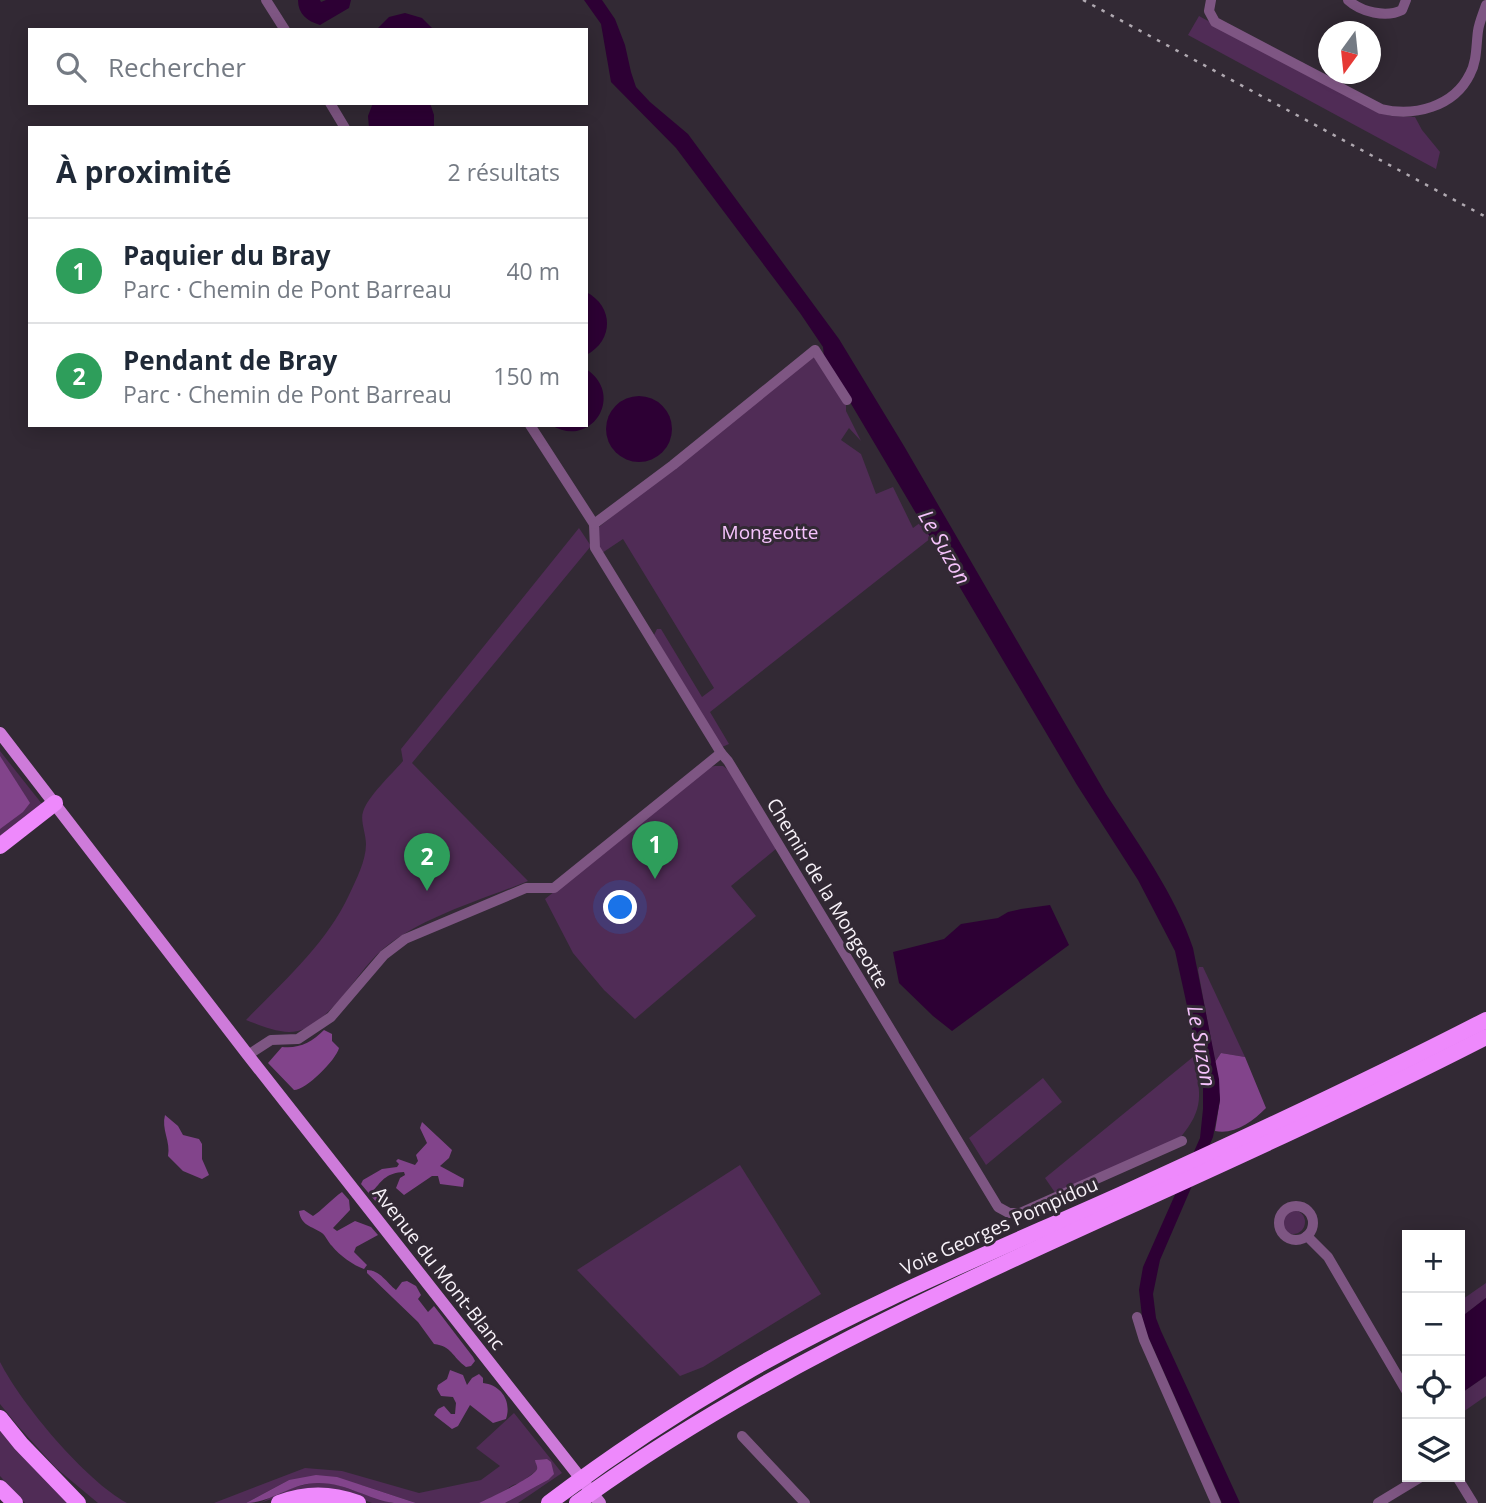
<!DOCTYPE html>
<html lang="fr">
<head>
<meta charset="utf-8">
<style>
	:root { --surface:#fff; --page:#f6f6f7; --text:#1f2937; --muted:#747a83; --line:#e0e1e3; --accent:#36727d }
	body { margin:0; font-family:"Open Sans",sans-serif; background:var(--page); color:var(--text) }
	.controls { position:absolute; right:21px; bottom:21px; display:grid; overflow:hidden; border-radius:0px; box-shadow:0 4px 18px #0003 }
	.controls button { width:63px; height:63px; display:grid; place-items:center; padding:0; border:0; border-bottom:2px solid var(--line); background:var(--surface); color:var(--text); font:35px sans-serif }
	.compass { position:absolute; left:1318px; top:21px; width:63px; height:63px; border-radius:50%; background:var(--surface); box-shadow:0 4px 18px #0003; rotate:195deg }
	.you { position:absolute; left:621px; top:908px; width:24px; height:24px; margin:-18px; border:5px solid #fff; border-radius:50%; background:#1a73e8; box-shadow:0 0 0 10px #1a73e833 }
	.badge { display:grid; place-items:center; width:46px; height:46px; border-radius:50%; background:var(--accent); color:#fff; font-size:23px; font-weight:700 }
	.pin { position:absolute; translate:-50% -58px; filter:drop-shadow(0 2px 4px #0008) }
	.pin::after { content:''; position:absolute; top:37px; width:24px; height:21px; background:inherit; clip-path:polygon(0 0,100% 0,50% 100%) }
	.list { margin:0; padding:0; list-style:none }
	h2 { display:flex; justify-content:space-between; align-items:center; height:91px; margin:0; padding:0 28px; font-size:30px }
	h2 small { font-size:23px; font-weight:400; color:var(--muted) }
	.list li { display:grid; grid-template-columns:46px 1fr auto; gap:21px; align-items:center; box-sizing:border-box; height:105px; padding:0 28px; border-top:2px solid var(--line) }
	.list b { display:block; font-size:26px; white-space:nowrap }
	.list p { margin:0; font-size:23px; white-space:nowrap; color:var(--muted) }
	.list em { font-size:23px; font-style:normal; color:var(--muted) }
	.icon { flex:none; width:38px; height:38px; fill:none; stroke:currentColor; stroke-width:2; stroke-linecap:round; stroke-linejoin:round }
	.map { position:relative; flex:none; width:1486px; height:1503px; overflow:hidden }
	.search { position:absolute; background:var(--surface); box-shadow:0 4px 18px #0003; left:28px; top:28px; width:560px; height:77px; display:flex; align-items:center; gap:18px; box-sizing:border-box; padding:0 24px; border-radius:0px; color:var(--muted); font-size:26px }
	.panel { position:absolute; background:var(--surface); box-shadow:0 4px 18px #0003; left:28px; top:126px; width:560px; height:301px; border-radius:0px }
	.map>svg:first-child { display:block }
	.green { fill:#502c56 }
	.forest { fill:#82448b }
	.water { fill:#2d0034 }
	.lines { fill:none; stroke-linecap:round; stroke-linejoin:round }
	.minor { stroke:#7e5683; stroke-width:10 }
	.major { stroke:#ce7bda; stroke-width:12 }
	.highway { stroke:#ee89fc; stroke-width:16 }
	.rail { stroke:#b0a9b1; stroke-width:2.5; stroke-dasharray:3.5 7; stroke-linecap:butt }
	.labels { text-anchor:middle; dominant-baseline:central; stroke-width:6; stroke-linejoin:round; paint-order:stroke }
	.park-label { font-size:19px; fill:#f5c3fc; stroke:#322934 }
	.street-label { font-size:19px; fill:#f8f2f9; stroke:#322934 }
	.water-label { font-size:21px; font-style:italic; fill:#f6c3fc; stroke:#322934 }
</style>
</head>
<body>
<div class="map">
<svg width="1486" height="1503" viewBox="0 0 1486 1503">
	<rect width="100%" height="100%" fill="#322934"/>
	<g class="green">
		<polygon points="1199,16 1375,111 1391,116 1415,117 1422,130 1440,152 1436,169 1188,35"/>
		<polygon points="814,357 846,404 846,411 861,441 849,428 841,440 861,454 876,494 893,487 913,528 921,522 931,538 710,712 729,744 722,747 654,635 657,629 661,629 702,697 714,688 623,539 602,553 598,542 599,527 807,359"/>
		<path d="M579,528l12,18 -179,217 116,118c-48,20 -122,40 -157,80 -19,21 -44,63 -73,70 -17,4 -36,-5 -52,-11 37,-38 80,-76 103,-125 7,-15 17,-34 17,-51 0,-10 -6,-24 -3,-32 4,-15 30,-39 40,-51l-2,-12z"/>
		<polygon points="0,751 42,804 0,837"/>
		<polygon points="715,766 723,766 730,771 777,848 731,886 756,916 635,1019 604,990 573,953 545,899 710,767"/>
		<polygon points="1199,967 1203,967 1245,1057 1221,1053 1215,1062 1198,970"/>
		<path d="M1193,1057c8,37 12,51 -13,81l-124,56 -11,-16z"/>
		<polygon points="1043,1078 1062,1102 986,1165 969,1138"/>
		<polygon points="740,1165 821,1294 703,1367 680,1376 577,1270"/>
		<circle cx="1293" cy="1222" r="12"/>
		<polygon points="1486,1283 1486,1298 1460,1318 1460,1301"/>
		<path d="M0,1362c22,43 85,118 127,141h-29l-42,-35 -39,-43 -17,-21z"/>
		<polygon points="1486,1376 1486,1396 1460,1414 1460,1394"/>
		<polygon points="514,1413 562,1473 518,1503 505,1503 548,1480 547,1459 535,1460 538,1467 536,1471 520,1483 513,1485 495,1497 479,1503 416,1503 361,1485 289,1480 246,1503 214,1503 305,1468 342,1471 419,1493 481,1480 500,1466 476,1448"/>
		<polygon points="0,1430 68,1503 25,1503 0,1476"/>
		<polygon points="316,1482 335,1484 392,1503 372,1503 359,1498 286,1494 260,1503 287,1489"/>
	</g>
	<g class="forest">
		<polygon points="0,756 30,803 23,812 0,829"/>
		<path d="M324,1030l8,4v7l7,7c-3,12 -33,42 -45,42l-26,-27 14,-16c17,2 30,-5 42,-17z"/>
		<path d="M1221,1053l24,4 21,51c-14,14 -32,27 -51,23l5,-31 -5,-38z"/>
		<path d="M165,1115l13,11 5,9 16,4 3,5v15l7,16 -7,4 -19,-8 -15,-15c3,-14 -7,-27 -3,-41z"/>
		<path d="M422,1122l30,28 -3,8 -9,8 24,13 -1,8 -23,-3 -2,-8h-6l-28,19 -8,-7 4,-10 5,-3 -1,-3c-17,1 -21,7 -31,19l3,4h12l2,3 -2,5h-11l-16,-19 2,-4 19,-11 15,-2 2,-3 -3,-3 2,-2 17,6 3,-4 -2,-6 11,-12 -7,-15z"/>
		<path d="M342,1192l7,8 1,10 -17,18 4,3 18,-10 16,6 7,8 -22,12 -2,5 13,13 -3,4c-11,-4 -24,-13 -32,-23 -4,-4 -6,-10 -10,-13 -10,-7 -21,-7 -23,-22l5,-1 9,6c7,-4 20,-18 29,-24z"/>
		<path d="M367,1270c13,0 20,13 29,20l6,-8 5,-1 9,5 5,9 -3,4 10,13 6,-6 39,51 2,4 -4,5 -5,1c-14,-10 -14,-21 -32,-23l-16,-22 -51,-49z"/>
		<path d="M450,1370l13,5 4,10 5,-7 7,-4 4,4v5c18,2 29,18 23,36l-13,4 -23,-18 -12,21 -6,3 -18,-14 4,-6 6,-3 7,8h4l1,-11 -3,-6 -12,-1 -4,-7 1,-4 9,-6z"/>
		<path d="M547,1459l4,3 3,12 -6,6 -43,23h-26c9,-4 56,-26 58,-34 1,-3 -2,-6 -2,-9z"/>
		<path d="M316,1475l21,2 79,26c-7,0 -15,0 -22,0 -25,-3 -47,-20 -75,-20 -27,-1 -47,20 -73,20l43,-23z"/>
	</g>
	<g class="water">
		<path d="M298,0h22l1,2 5,-2h25l-2,8 -29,17c-13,-4 -22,-11 -22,-25z"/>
		<path d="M584,0h18l13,19 10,26 6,27 5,15 14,15 38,32 151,205 65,107 202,348c30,46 70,102 87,154l26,131 1,21 -7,37 -53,123 -7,34 3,24 5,13 79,172h-18l-79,-178 -4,-35 4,-23 57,-129 3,-29v-30l-28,-128 -37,-71 -61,-95 -246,-415 -7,-13 -1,-10 -23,-34 -124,-165 -65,-66 -10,-58z"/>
		<polygon points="405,13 422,18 434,30 376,30 389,17"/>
		<polygon points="373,103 430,103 434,115 434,128 369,128 368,116"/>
		<path d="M586,292c28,14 28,49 0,63z"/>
		<path d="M586,369c40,26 5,81 -35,56h35z"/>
		<circle cx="639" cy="429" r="33"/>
		<polygon points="1050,905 1069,945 952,1031 933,1016 899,983 893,952 944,939 961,924 998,918 1008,912 1021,909"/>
		<polygon points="1486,1298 1486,1376 1460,1394 1460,1318"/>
	</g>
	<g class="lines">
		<g class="minor">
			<polyline points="266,0 285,30"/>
			<path d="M1211,0l-2,11 6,11 166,87c33,8 73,-2 89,-35 7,-13 6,-28 8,-43 1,-8 5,-17 8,-26"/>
			<path d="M1348,0c13,12 38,18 54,10l4,-10"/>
			<polyline points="330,103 345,128"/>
			<polyline points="530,425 594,524 595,548 721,753 728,761 998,1207 1009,1213 1020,1213 1182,1141"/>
			<polyline points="594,524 673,465 815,350 847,400"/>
			<polyline points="248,1055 271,1040 298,1039 331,1017 384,955 405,939 526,888 554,888 721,753"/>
			<circle cx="1296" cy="1223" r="17"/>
			<polyline points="1307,1236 1328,1257 1407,1392"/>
			<polyline points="1137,1317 1144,1340 1216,1503"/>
			<polyline points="742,1436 805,1503"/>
			<polyline points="1457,1477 1473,1503"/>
			<polyline points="1378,1503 1421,1477"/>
		</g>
		<polyline class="major" points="0,733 248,1055 600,1503"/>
		<g class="highway">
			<polyline points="0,846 55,803"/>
			<polyline points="0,1418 21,1444 78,1503"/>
			<polyline points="0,1488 15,1503"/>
			<path d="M279,1503c27,-10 51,-10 79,0"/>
			<path d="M549,1503c62,-47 127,-90 194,-129 121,-70 252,-123 379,-180 123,-56 244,-112 364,-174"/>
			<path d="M577,1503c165,-120 350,-205 535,-289 126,-57 251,-114 374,-177"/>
		</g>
		<polyline class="rail" points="1083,0 1486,217"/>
	</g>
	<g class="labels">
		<g class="park-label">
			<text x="770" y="532">Mongeotte</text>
		</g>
		<g class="street-label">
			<text transform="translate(828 893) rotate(59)">Chemin de la Mongeotte</text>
			<text transform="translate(999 1226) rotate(-24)">Voie Georges Pompidou</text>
			<text transform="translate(439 1268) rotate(52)">Avenue du Mont-Blanc</text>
		</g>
		<g class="water-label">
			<text transform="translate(945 547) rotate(60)">Le Suzon</text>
			<text transform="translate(1202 1046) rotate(80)">Le Suzon</text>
		</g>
	</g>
</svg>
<div class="controls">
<button>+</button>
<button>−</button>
<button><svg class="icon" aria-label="locate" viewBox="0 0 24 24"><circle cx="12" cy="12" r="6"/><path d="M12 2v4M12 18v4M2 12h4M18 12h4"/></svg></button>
<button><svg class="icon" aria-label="layers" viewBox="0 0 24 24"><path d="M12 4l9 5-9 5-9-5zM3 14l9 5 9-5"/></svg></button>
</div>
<svg class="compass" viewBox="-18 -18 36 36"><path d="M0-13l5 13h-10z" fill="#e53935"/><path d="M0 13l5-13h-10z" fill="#747a83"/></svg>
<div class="you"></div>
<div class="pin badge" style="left:655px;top:879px;background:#2e9e5b">1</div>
<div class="pin badge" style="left:427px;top:891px;background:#2e9e5b">2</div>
<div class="search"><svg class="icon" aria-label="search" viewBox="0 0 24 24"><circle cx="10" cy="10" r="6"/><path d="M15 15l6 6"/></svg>Rechercher</div>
<section class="panel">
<h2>À proximité<small>2 résultats</small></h2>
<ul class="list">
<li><span class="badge" style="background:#2e9e5b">1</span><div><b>Paquier du Bray</b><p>Parc · Chemin de Pont Barreau</p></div><em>40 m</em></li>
<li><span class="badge" style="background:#2e9e5b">2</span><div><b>Pendant de Bray</b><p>Parc · Chemin de Pont Barreau</p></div><em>150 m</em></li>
</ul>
</section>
</div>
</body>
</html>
